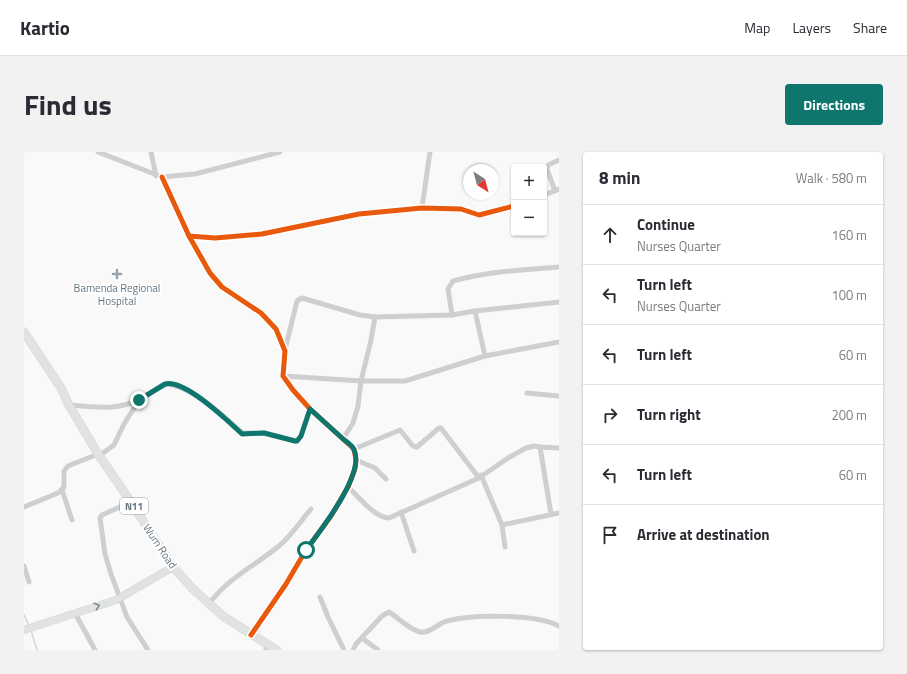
<!DOCTYPE html>
<html lang="en">
<head>
<meta charset="utf-8">
<style>
	:root { --surface:#fff; --page:#f2f2f3; --text:#2b2b33; --muted:#7c7c81; --line:#e1e1e2; --accent:#0f766e }
	body { margin:0; font-family:"Titillium Web",sans-serif; background:var(--page); color:var(--text) }
	.controls { position:absolute; right:12px; top:12px; display:grid; overflow:hidden; border-radius:4px; box-shadow:0 1px 3px #0004 }
	.controls button { width:36px; height:36px; display:grid; place-items:center; padding:0; border:0; border-bottom:1px solid var(--line); background:var(--surface); color:var(--text); font:20px sans-serif }
	.compass { position:absolute; left:439px; top:12px; width:36px; height:36px; border-radius:50%; background:var(--surface); box-shadow:0 1px 3px #0004; rotate:144deg }
	.stop { position:absolute; width:12px; height:12px; margin:-9px; border:3px solid #0f766e; border-radius:50%; background:#fff }
	.stop.end { background:#0f766e; border-color:#fff; box-shadow:0 1px 4px #0008 }
	.list { margin:0; padding:0; list-style:none }
	h2 { display:flex; justify-content:space-between; align-items:center; height:52px; margin:0; padding:0 16px; font-size:17px }
	h2 small { font-size:13px; font-weight:400; color:var(--muted) }
	.list li { display:grid; grid-template-columns:26px 1fr auto; gap:12px; align-items:center; box-sizing:border-box; height:60px; padding:0 16px; border-top:1px solid var(--line) }
	.list b { display:block; font-size:15px; white-space:nowrap }
	.list p { margin:0; font-size:13px; white-space:nowrap; color:var(--muted) }
	.list em { font-size:13px; font-style:normal; color:var(--muted) }
	.icon { flex:none; width:22px; height:22px; fill:none; stroke:currentColor; stroke-width:2; stroke-linecap:round; stroke-linejoin:round }
	.map { position:relative; flex:none; width:535px; height:498px; overflow:hidden; border-radius:4px }
	header { display:flex; align-items:center; gap:24px; box-sizing:border-box; height:56px; padding:0 20px; background:var(--surface); border-bottom:1px solid var(--line) }
	header strong { font-size:19px }
	nav { display:flex; gap:22px; margin-inline-start:auto; font-size:14px }
	.intro { display:flex; align-items:center; justify-content:space-between; box-sizing:border-box; height:96px; padding:0 24px }
	h1 { margin:0; font-size:28px }
	.button { padding:10px 18px; border-radius:4px; background:var(--accent); color:#fff; font-size:14px; font-weight:700 }
	main { display:flex; gap:24px; padding:0 24px }
	aside { flex:1; background:var(--surface); border-radius:4px; box-shadow:0 1px 3px #0004 }
	.map>svg:first-child { display:block }
	.lines { fill:none; stroke-linecap:round; stroke-linejoin:round }
	.stream { stroke:#ced6d9; stroke-width:1.5 }
	.major-casing { stroke:#d5d6d7; stroke-width:8 }
	.highway-casing { stroke:#d5d6d6; stroke-width:9 }
	.minor { stroke:#cecfd0; stroke-width:5 }
	.major { stroke:#e1e2e2; stroke-width:7 }
	.highway { stroke:#e1e2e2; stroke-width:8 }
	.cycleway-casing { stroke:#fff; stroke-width:8 }
	.cycleway { stroke:#e8590c; stroke-width:5 }
	.oneway { stroke:#7e8c96 }
	.route { stroke:#0f766e; stroke-width:5 }
	.poi-dot { fill:#99a4ac; stroke:#fff; stroke-width:1.5 }
	.labels { text-anchor:middle; dominant-baseline:central; stroke-width:4; stroke-linejoin:round; paint-order:stroke }
	.shield { fill:#fff; stroke:#939fa8; stroke-width:1 }
	.shield-label { font-size:10px; font-weight:bold; fill:#657683 }
	.poi-label { font-size:11px; fill:#657683; stroke:#fff }
	.street-label { font-size:11px; fill:#657683; stroke:#fff }
</style>
</head>
<body>
<header>
<strong>Kartio</strong>
<nav><a>Map</a><a>Layers</a><a>Share</a></nav>
</header>
<div class="intro"><h1>Find us</h1><a class="button">Directions</a></div>
<main>
<div class="map">
<svg width="535" height="498" viewBox="0 0 535 498">
	<rect width="100%" height="100%" fill="#f9f9f9"/>
	<g class="lines">
		<g class="stream">
			<polyline points="0,463 5,474"/>
			<polyline points="7,478 13,498"/>
		</g>
		<g class="major-casing">
			<polyline id="major" points="0,478 92,448 149,415"/>
		</g>
		<g class="highway-casing">
			<polyline id="highway" points="0,180 37,236 45,253 74,302 107,350 149,415 169,437 200,465 253,498"/>
		</g>
		<g class="minor">
			<polyline points="74,0 138,25 171,22 256,0"/>
			<polyline points="127,0 132,24"/>
			<polyline points="138,25 165,84 186,121 198,135 237,161 252,177 261,199 259,224 269,238 286,257 330,297 332,308 331,317 324,335 307,364 282,398 262,432 227,483"/>
			<polyline points="531,39 523,17 524,13 535,8"/>
			<polyline points="520,43 535,37"/>
			<polyline points="398,56 406,0"/>
			<polyline points="165,84 191,86 238,82 335,62 398,56 437,57 455,63 490,54"/>
			<polyline points="451,159 461,204"/>
			<path d="M428,163l-4,-26 5,-8c35,-10 70,-11 106,-14"/>
			<polyline points="261,198 273,149 278,146 336,163 351,165 428,163 451,159 535,150"/>
			<polyline points="259,224 337,229 381,229 461,204 535,190"/>
			<polyline points="503,241 535,244"/>
			<path d="M45,253c23,2 50,6 71,-6 9,-4 18,-13 28,-15 30,6 52,30 75,49h21l31,8h2l4,-5 9,-27"/>
			<polyline points="319,287 329,271 334,254 337,229 347,188 351,165"/>
			<polyline points="516,295 527,362"/>
			<polyline points="330,297 376,278 389,294 393,295 415,276 417,276 455,326"/>
			<polyline points="75,304 90,293 100,272 115,248"/>
			<polyline points="332,308 351,316 362,327"/>
			<polyline points="457,323 478,373 481,395"/>
			<path d="M324,335c11,10 27,31 41,31l90,-40 29,-20 18,-10 8,-2 6,1 19,1"/>
			<polyline points="38,338 48,368"/>
			<polyline points="107,350 78,363 76,366 81,402 87,422 103,465 124,498"/>
			<polyline points="0,355 34,341 40,335 40,319 44,314 74,302"/>
			<polyline points="377,360 390,399"/>
			<polyline points="478,373 535,361"/>
			<polyline points="0,414 5,430"/>
			<polyline points="296,445 304,465 320,498"/>
			<path d="M184,453c21,-28 45,-38 71,-59 12,-10 22,-25 32,-37"/>
			<polyline points="51,461 71,498"/>
			<polyline points="338,486 354,498"/>
			<polyline points="242,498 242,492"/>
			<path d="M329,498l3,-6 26,-28 7,-4c10,6 19,17 31,20 10,2 18,-9 27,-11 24,-7 91,-7 112,5"/>
		</g>
		<use href="#major" class="major"/>
		<use href="#highway" class="highway"/>
		<g class="cycleway-casing">
			<g id="cycleway">
				<polyline points="138,25 165,84 186,121 198,135 237,161 252,177 261,199 259,224 269,238 286,257 330,297 332,308 331,317 324,335 307,364 282,398 262,432 227,483"/>
				<polyline points="165,84 191,86 238,82 335,62 398,56 437,57 455,63 490,54"/>
			</g>
		</g>
		<use href="#cycleway" class="cycleway"/>
	</g>
	<defs><path id="oneway-chevron" d="M-2-3.5L2.5 0L-2 3.5" fill="none" stroke-width="1.6" stroke-linecap="round" stroke-linejoin="round"/></defs>
	<use class="oneway" href="#oneway-chevron" transform="translate(73 454) rotate(-19)"/>
	<g class="lines">
		<path class="route" d="M115,248l26,-16c20,-5 63,37 77,50l22,-1 31,8h2l4,-5 9,-27c11,10 21,19 32,29 3,3 9,6 11,10 15,23 -33,83 -47,102"/>
	</g>
	<path class="poi-dot" d="M91 116h4v4h4v4h-4v4h-4v-4h-4v-4h4z"/>
	<g class="labels">
		<rect class="shield" x="96" y="346" width="28" height="16" rx="3"/>
		<g class="shield-label">
			<text x="110" y="354">N11</text>
		</g>
		<g class="poi-label">
			<text x="93" y="136">Bamenda Regional<tspan x="93" dy="13">Hospital</tspan></text>
		</g>
		<g class="street-label">
			<text transform="translate(136 394) rotate(56)">Wum Road</text>
		</g>
	</g>
</svg>
<div class="controls">
<button>+</button>
<button>−</button>
</div>
<svg class="compass" viewBox="-18 -18 36 36"><path d="M0-13l5 13h-10z" fill="#e53935"/><path d="M0 13l5-13h-10z" fill="#7c7c81"/></svg>
<div class="stop" style="left:282px;top:398px"></div>
<div class="stop end" style="left:115px;top:248px"></div>
</div>
<aside>
<h2>8 min<small>Walk · 580 m</small></h2>
<ul class="list">
<li><svg class="icon" aria-label="ahead" viewBox="0 0 24 24"><path d="M12 20V5M6 11l6-6 6 6"/></svg><div><b>Continue</b><p>Nurses Quarter</p></div><em>160 m</em></li>
<li><svg class="icon" aria-label="left" viewBox="0 0 24 24"><path d="M17 20v-9H6M10 6l-5 5 5 5"/></svg><div><b>Turn left</b><p>Nurses Quarter</p></div><em>100 m</em></li>
<li><svg class="icon" aria-label="left" viewBox="0 0 24 24"><path d="M17 20v-9H6M10 6l-5 5 5 5"/></svg><div><b>Turn left</b></div><em>60 m</em></li>
<li><svg class="icon" aria-label="right" viewBox="0 0 24 24"><path d="M7 20v-9h11M14 6l5 5-5 5"/></svg><div><b>Turn right</b></div><em>200 m</em></li>
<li><svg class="icon" aria-label="left" viewBox="0 0 24 24"><path d="M17 20v-9H6M10 6l-5 5 5 5"/></svg><div><b>Turn left</b></div><em>60 m</em></li>
<li><svg class="icon" aria-label="arrive" viewBox="0 0 24 24"><path d="M6 21V4h12l-3 4 3 4H6"/></svg><div><b>Arrive at destination</b></div></li>
</ul>
</aside>
</main>
</body>
</html>
